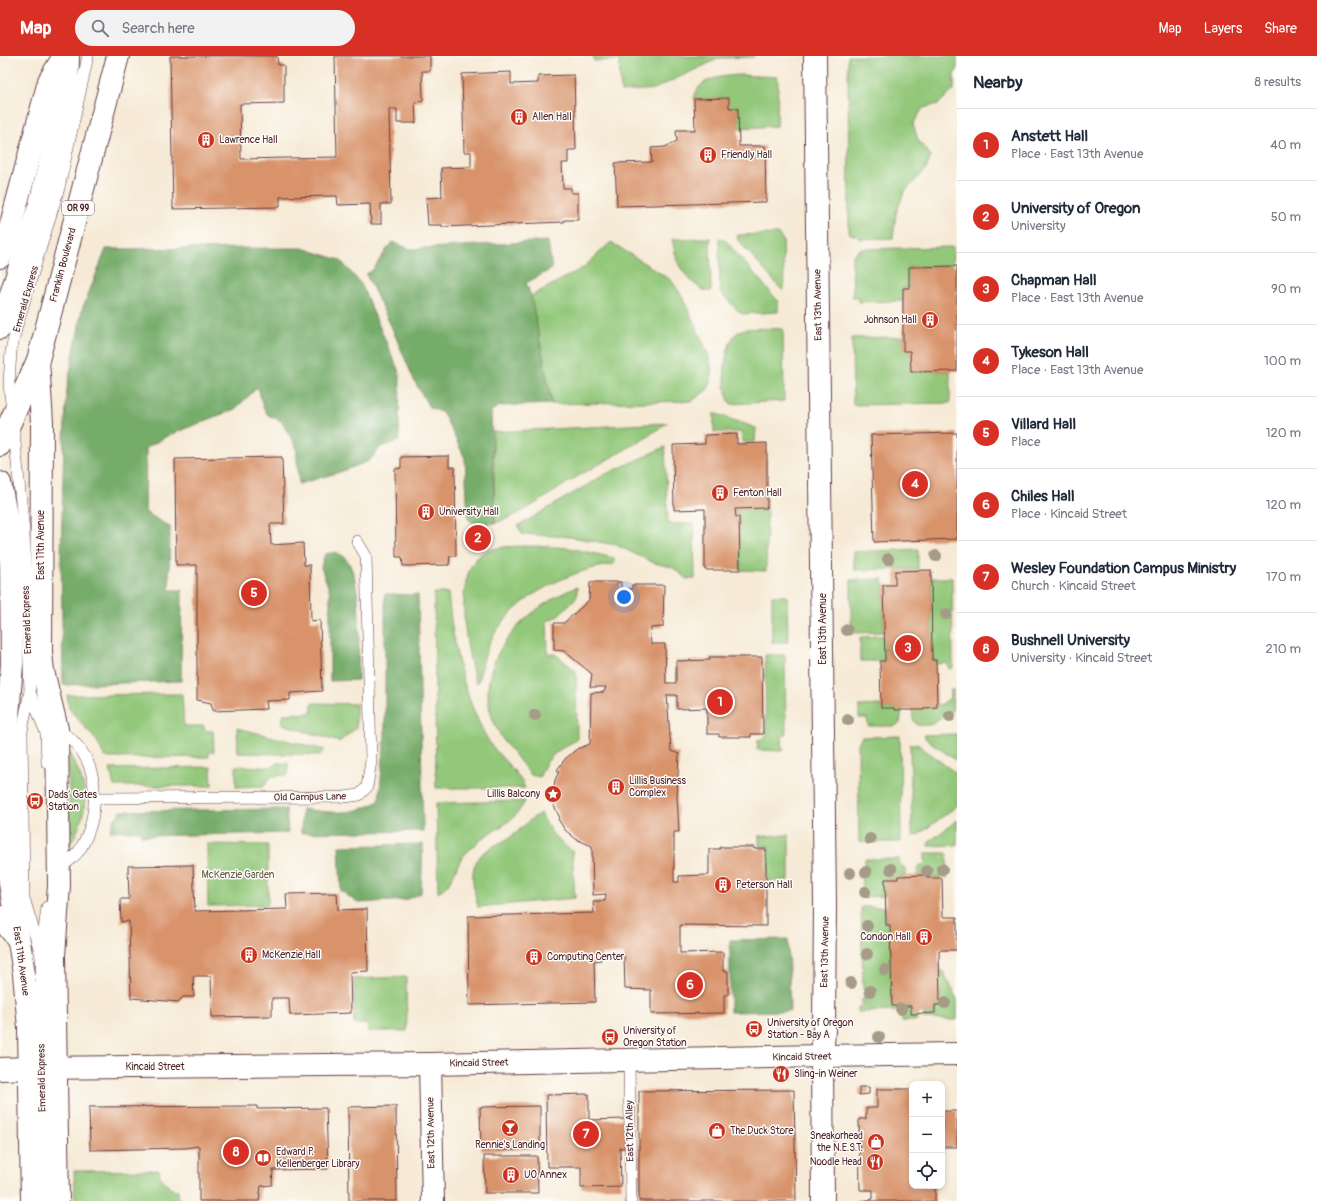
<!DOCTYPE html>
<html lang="en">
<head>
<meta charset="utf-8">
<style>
	:root { --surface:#fff; --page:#f2f2f3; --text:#1f2937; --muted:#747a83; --line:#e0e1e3; --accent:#d93025 }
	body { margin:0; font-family:Pangolin,sans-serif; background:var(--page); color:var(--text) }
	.controls { position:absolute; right:12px; bottom:12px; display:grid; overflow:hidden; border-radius:8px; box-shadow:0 2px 6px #0003 }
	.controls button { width:36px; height:36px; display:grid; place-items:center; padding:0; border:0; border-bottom:1px solid var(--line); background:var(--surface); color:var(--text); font:20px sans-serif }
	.you { position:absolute; left:624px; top:541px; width:14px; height:14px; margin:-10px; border:3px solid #fff; border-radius:50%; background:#1a73e8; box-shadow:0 0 0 6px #1a73e833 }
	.badge { display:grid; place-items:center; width:26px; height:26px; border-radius:50%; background:var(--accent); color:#fff; font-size:13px; font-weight:700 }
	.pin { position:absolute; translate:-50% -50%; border:2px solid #fff; box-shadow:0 1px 4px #0006 }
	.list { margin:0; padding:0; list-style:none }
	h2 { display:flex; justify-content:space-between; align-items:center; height:52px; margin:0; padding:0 16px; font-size:17px }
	h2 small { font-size:13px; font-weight:400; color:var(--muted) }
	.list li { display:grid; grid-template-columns:26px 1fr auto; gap:12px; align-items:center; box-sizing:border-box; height:72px; padding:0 16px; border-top:1px solid var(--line) }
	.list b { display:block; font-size:15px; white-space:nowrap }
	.list p { margin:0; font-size:13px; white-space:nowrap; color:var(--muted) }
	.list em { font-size:13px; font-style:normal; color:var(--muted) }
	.icon { flex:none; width:22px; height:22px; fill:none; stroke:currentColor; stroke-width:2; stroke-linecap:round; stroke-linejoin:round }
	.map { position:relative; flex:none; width:957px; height:1145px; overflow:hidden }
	header { display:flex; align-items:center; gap:24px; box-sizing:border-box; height:56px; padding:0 20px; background:var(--accent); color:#fff }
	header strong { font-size:19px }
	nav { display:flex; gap:22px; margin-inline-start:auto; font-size:14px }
	.search { width:280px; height:36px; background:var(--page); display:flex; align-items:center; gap:10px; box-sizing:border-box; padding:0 14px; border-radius:22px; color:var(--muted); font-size:15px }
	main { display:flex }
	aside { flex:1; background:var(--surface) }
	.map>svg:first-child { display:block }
	.green { fill:#93c87a; stroke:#6e7452 }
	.forest { fill:#76ac6a; stroke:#60664a }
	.building { fill:#d8936b }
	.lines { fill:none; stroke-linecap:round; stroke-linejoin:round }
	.lane-casing { stroke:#643d45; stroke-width:12 }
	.street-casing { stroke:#643d45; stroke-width:24 }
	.secondary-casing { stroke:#643d45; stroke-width:24 }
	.primary-casing { stroke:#643d45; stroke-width:24 }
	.lane { stroke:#fff; stroke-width:11 }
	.street { stroke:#fff; stroke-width:22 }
	.secondary { stroke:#fff; stroke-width:22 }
	.primary { stroke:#fff; stroke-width:22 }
	.tree { fill:#a69b87 }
	.labels { text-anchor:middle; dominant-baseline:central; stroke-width:3; stroke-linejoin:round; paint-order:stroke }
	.shield { fill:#fdfcf7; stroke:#806168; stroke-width:1 }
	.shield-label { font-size:9px; font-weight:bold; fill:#4a1f2b }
	.poi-label { font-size:10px; fill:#4a1f2b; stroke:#fdfcf7; text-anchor:start }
	.street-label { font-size:10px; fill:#4a1f2b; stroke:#fdfcf7 }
	.park-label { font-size:10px; fill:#645a47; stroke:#fdfcf7 }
</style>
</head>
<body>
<header>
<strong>Map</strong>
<div class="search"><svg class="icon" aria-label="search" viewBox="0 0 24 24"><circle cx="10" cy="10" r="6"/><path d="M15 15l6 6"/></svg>Search here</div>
<nav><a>Map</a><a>Layers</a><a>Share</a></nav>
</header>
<main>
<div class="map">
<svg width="957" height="1145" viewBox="0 0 957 1145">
	<rect width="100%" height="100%" fill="#fdfcf7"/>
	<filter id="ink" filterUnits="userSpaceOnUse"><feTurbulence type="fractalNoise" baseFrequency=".025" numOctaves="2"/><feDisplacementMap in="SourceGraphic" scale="8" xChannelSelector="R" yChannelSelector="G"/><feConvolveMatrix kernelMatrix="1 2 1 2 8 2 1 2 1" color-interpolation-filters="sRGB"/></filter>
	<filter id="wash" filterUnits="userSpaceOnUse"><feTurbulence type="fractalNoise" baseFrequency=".012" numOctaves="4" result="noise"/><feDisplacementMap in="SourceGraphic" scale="16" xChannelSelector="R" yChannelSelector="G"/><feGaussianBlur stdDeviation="0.9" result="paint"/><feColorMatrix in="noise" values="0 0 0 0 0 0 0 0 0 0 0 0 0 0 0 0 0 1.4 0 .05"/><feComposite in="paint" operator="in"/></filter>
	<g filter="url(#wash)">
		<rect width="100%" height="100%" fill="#f6ead6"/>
		<g class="green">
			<polygon points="593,0 754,0 754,1 720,2 654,33 621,36 619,4 594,5"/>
			<polygon points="848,0 957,0 957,15 954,17 954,34 938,48 923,52 913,68 918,84 931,100 926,113 904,136 896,157 893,182 859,183 858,180 850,178 849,175"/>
			<path d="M740,19l38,2 -1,49 -39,2v-20h-9l-1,-9h-34c2,-21 29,-23 46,-24z"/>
			<polygon points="778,178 783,184 784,234 781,233 737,183 738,179"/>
			<path d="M710,182l1,53c-11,3 -30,-20 -34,-30 -2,-7 -3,-15 -5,-22z"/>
			<path d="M719,182l7,3 52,60v11l-36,2c-4,-3 -20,-19 -22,-23z"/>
			<polygon points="611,186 671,224 682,240 709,300 712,319 708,333 692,345 552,348 531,240 583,212"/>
			<polygon points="953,191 952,210 909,211 909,232 903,232 903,245 858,246 858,242 853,242 852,203 853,199 860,193"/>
			<path d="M783,273l1,72 -53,3c-11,-13 -8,-69 11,-74 11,-3 30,-1 41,-1z"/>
			<polygon points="903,281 910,295 911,316 950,315 950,347 853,349 852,282"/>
			<polygon points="714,357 756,372 755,386 742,386 741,376 714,376"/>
			<path d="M667,367c-30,21 -61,37 -92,55 -26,16 -51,36 -80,45l-2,-91z"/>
			<polygon points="665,391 668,468 694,468 695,523 687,523 672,511 654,507 616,489 571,481 522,478 518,470 604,419"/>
			<polygon points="767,452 766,515 740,514 739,461 736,461 735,453"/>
			<path d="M542,490l27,2 45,10v6c-46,7 -96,31 -121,72 -8,14 -11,30 -15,46l-2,1c-9,-29 -26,-114 9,-131 17,-8 39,-5 57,-6z"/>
			<polygon points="918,493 918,513 854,514 853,496"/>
			<polygon points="931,522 952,522 953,612 949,613 947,607 936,608 936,604 932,604"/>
			<polygon points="883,523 884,576 851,577 851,524"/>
			<path d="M577,531v10l-22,21 -8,3 1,33h7l21,17 1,69c-16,7 -33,19 -37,37 -2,-1 -7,-1 -9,-2 -3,-3 -15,-19 -19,-24 -9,-9 -14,-20 -19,-31 -22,-60 33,-113 84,-133z"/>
			<path d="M434,537h14c5,51 14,101 40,147 10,17 30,30 37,48h-89z"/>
			<polygon points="772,540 787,540 788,586 772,586"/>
			<polygon points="884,580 885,605 860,605 860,581"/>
			<polygon points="765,599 785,599 786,679 782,680 783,695 757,694 758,684 766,682"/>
			<polygon points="950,634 953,634 952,655 929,669 917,669 913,663 912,654 937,651 937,649 942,648 950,642"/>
			<polygon points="182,638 184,670 204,670 205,675 213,675 214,696 209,696 209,701 109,702 104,700 97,685 69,653 67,639"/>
			<polygon points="312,647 356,648 356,672 339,686 282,668 283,658 311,657"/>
			<polygon points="881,649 881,652 894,652 894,654 902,654 900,667 895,670 868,670 867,662 859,662 859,650"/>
			<polygon points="237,672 325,694 320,699 238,697"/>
			<polygon points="957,678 957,705 926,683 924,679"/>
			<polygon points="900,680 901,786 859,786 858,687 862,681"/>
			<polygon points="910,688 917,688 957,718 957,750 918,779 912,780"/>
			<path d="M68,696c22,35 22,58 2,94z"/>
			<polygon points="277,707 288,707 288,719 272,720 263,730 236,731 236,710 271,711"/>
			<polygon points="211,711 212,730 114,730 110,713"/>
			<path d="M525,745c-8,18 -22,24 -38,34 -8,6 -14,12 -21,18 -12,12 -11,31 -28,39l-2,-89z"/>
			<path d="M541,757c9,19 14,26 31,38l3,47 -97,9c-4,-17 -11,-39 4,-53 8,-7 21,-12 30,-18 10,-7 17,-17 29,-23z"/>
			<polygon points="957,764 957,789 928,790 929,786"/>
			<polygon points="789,779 789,824 767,825 768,790 759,790 759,780"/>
			<polygon points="207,788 268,789 268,849 208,850"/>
			<polygon points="925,797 947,797 947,822 927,822 927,819 917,820 918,810 925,808"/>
			<polygon points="865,803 899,803 900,809 905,812 905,820 899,820 898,823 885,823 885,840 861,841 862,812 865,812"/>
			<polygon points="861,851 885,851 886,868 890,869 892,950 911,950 911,957 917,957 917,965 902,965 902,955 858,956 858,951 862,950 862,943 867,943 867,933 863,933"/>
			<polygon points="940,915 943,915 957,943 957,964 924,963 924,957 935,957 935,949 940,949"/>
			<polygon points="406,921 407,975 368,975 367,968 354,968 354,923"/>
			<polygon points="159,1114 160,1120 171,1133 178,1134 178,1145 75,1145 74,1115"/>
		</g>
		<g class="forest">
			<polygon points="548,185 552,213 526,227 531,240 552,348 500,350 491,355 495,467 477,469 468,463 465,402 443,357 429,351 414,324 392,272 366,218 372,215 392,186 410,193"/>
			<polygon points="302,192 340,204 361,228 400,318 399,385 381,391 369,405 340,416 299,428 296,390 281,365 268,359 263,351 258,331 235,353 169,379 146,392 145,456 170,471 169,534 182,534 181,625 63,629 61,500 64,384 67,332 82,254 106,193"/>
			<path d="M337,496c3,3 9,6 11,10 16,24 10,88 10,118l-28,1v-89l-9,-25 4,-13z"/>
			<path d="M385,538l33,1 5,236 -122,2 1,-24c30,4 51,7 77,-8l6,-66z"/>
			<polygon points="286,753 288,777 141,780 140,775 110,775 114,764 121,755"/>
			<polygon points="423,788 421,837 406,844 358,847 341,835 339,790"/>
			<polygon points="788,883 790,955 730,956 730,884"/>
		</g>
		<g id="blocks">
			<g class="building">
				<polygon points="170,0 277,0 278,9 284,9 284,47 240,48 241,103 337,101 335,0 430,0 430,15 422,15 423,45 415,46 416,67 397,67 397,53 389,53 391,148 381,148 381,168 371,168 370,148 338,149 337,140 280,141 280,151 173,153"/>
				<polygon points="511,16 511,28 538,27 538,20 574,19 576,94 568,94 568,107 562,107 563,132 571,132 571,137 578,137 578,164 564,164 564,166 442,171 442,169 428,169 426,142 442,141 441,112 471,111 471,96 464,96 462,18"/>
				<polygon points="729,42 729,52 738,52 739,90 765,90 766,146 617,150 615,107 652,106 651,92 665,91 677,85 676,74 695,74 694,43"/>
				<polygon points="957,210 957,315 911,316 910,295 903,295 903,232 909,232 909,211"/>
				<polygon points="957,377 957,483 874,486 871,379"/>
				<polygon points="737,378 737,388 767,387 767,452 735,453 736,461 739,461 740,514 705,514 705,453 674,454 673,389 705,388 705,379"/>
				<polygon points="449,400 449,411 455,411 456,500 450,500 449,509 403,510 402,501 396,501 395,413 401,412 401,401"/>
				<polygon points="282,401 284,468 270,468 271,489 303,487 304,509 310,509 311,565 320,564 322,635 290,637 290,644 266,645 267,653 213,655 211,647 197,644 197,509 176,509 175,403"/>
				<polygon points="931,514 932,604 936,604 937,651 924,652 924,654 894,654 894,652 881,652 880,605 885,605 883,529 895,529 895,515"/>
				<polygon points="590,526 621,526 621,533 632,533 632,529 664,529 663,571 651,572 650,579 651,588 665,588 666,627 676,627 676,605 710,604 709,601 762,601 763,678 751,678 751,681 719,681 719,678 707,678 707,652 677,653 677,639 667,639 671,695 679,698 677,741 679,776 674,776 674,826 679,826 679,820 709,819 709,793 720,793 720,791 754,791 754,793 766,793 766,870 680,869 680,897 723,896 723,915 728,915 728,939 724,939 724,957 651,958 651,934 625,933 624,898 601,898 601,904 594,905 595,946 469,949 468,860 594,857 593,845 605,845 606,838 593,839 592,790 576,783 565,774 558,763 560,762 554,750 553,738 555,724 559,716 557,714 565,703 577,693 590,688 591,637 604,636 606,631 590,631 592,618 564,595 554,594 554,567 564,567 589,544"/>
				<polygon points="193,809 195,855 287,853 286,838 337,837 338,854 367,853 368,915 350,916 351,957 290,959 289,942 272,942 272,960 212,961 211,920 193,920 194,941 183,941 178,946 131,942 129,865 121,866 120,843 129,843 128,810"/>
				<polygon points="927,819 927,822 942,822 943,861 957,861 957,894 939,894 940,949 935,949 935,957 911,958 911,950 892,950 890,869 886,869 885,823 898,823 898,820"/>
				<polygon points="859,1031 869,1031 869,1038 859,1039"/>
				<polygon points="877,1033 912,1033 912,1130 935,1130 935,1145 861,1145 873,1143 873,1134 860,1134 859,1063 866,1063 866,1052 877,1052"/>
				<polygon points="794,1034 796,1145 639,1145 639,1035"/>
				<polygon points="589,1038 589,1064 626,1063 627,1092 620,1092 621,1131 581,1132 581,1111 547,1111 546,1039"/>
				<polygon points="257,1050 257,1053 326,1052 328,1113 273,1114 272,1129 261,1130 259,1145 199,1145 199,1090 185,1092 90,1094 89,1051"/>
				<polygon points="396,1050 397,1145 349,1145 348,1051"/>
				<polygon points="540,1050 540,1093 481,1095 480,1051"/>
				<rect x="942" y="1055" width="15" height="36"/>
				<polygon points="484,1100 537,1100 538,1137 485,1137"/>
			</g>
		</g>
	</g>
	<g filter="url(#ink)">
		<use href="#blocks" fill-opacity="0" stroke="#643d45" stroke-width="1"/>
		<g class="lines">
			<g class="lane-casing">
				<g id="lane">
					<polyline points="30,636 46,677 47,707"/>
					<path d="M57,673c6,4 13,8 17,13 27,27 25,74 7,106 -5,8 -14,15 -22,20"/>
					<polyline points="95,742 345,741 359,739 367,731 371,705 366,500 357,485"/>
					<polyline points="41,899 24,842 22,675 30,635 24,476 9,327 11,295 17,269 59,132 88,0"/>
					<polyline points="629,1004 631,1145"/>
					<polyline points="44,1145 41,899 47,851"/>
				</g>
			</g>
			<g class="street-casing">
				<g id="street">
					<polyline points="815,0 825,848 824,975 822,1000 957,998"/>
					<polyline points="430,1008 433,1145"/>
					<polyline points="0,1013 30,1012"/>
				</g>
			</g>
			<g class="secondary-casing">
				<g id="secondary">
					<polyline points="38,304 42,367 41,597 43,615 57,673 59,829 54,900 58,1145"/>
					<polyline points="0,427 7,465 11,511 12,608 6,687 9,820 24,918 29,972 32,1145"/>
					<polyline points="30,1012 430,1008 822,1000 823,1145"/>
				</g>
			</g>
			<g class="primary-casing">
				<g id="primary">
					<polyline points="0,201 9,176 49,25 64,0"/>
					<polyline points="0,272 40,148 67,35 68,0"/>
					<polyline points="0,389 38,304 118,0"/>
					<polyline points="0,861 18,883"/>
				</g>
			</g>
			<use href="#lane" class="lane"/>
			<use href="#street" class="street"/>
			<use href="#secondary" class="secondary"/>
			<use href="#primary" class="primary"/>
		</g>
		<g class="tree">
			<circle cx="936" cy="500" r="6"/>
			<circle cx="888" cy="503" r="6"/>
			<circle cx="946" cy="558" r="6"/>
			<circle cx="847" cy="574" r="6"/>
			<circle cx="535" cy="659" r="6"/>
			<circle cx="950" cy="660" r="6"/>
			<circle cx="848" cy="664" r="6"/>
			<circle cx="870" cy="783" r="6"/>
			<circle cx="891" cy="813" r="6"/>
			<circle cx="942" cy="813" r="6"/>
			<circle cx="927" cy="815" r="6"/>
			<circle cx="866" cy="816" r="6"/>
			<circle cx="850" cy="817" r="6"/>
			<circle cx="865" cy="836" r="6"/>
			<circle cx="867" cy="870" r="6"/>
			<circle cx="867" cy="898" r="6"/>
			<circle cx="885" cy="914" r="6"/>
			<circle cx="851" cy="927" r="6"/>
			<circle cx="870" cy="935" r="6"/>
			<circle cx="945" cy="947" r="6"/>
			<circle cx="901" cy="953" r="6"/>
			<circle cx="879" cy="981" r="6"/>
		</g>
	</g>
	<defs>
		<g id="building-disc" transform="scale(0.9)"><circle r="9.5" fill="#c8321e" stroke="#fdfcf7"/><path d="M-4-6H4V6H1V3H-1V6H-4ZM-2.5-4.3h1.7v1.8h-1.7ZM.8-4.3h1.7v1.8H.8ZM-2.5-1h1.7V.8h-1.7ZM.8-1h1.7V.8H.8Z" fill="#fff"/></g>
		<g id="sight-disc" transform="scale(0.9)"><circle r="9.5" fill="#c8321e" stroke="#fdfcf7"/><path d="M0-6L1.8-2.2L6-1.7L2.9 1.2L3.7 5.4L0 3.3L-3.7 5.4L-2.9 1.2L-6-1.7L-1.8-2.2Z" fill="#fff"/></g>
		<g id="bus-disc" transform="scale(0.9)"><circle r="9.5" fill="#c8321e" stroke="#fdfcf7"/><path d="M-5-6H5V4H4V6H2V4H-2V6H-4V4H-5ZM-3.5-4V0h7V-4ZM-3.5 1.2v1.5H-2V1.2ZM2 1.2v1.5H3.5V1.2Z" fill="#fff"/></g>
		<g id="restaurant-disc" transform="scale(0.9)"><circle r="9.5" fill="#c8321e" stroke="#fdfcf7"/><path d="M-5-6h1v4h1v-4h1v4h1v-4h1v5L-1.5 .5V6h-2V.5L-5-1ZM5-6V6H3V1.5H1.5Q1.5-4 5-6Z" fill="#fff"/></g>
		<g id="bar-disc" transform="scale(0.9)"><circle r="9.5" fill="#c8321e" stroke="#fdfcf7"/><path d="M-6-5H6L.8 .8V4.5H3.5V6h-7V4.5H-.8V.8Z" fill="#fff"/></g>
		<g id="shop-disc" transform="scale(0.9)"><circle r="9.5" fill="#c8321e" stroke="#fdfcf7"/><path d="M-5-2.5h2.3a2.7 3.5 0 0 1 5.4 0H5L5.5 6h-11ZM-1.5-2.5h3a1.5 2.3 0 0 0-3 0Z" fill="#fff"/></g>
		<g id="library-disc" transform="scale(0.9)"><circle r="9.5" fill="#c8321e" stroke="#fdfcf7"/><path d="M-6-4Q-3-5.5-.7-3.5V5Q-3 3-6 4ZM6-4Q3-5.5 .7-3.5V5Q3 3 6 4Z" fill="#fff"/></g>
	</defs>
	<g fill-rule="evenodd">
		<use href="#building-disc" x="519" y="61"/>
		<use href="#building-disc" x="206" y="84"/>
		<use href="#building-disc" x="708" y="99"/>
		<use href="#building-disc" x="930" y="264"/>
		<use href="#building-disc" x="720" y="437"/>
		<use href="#building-disc" x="426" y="456"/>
		<use href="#building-disc" x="616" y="731"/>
		<use href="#sight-disc" x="553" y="738"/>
		<use href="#bus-disc" x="35" y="745"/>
		<use href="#building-disc" x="723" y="829"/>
		<use href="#building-disc" x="924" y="881"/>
		<use href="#building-disc" x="249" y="899"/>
		<use href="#building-disc" x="534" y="901"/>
		<use href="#bus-disc" x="754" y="973"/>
		<use href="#bus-disc" x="610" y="981"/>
		<use href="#restaurant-disc" x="781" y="1018"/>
		<use href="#bar-disc" x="510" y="1072"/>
		<use href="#shop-disc" x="717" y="1075"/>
		<use href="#shop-disc" x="876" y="1086"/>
		<use href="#library-disc" x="263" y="1102"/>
		<use href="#restaurant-disc" x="875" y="1106"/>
		<use href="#building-disc" x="511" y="1119"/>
	</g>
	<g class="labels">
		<rect class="shield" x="62" y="145" width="32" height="14" rx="3"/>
		<g class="shield-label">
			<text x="78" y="152">OR 99</text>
		</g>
		<g class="poi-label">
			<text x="532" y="61">Allen Hall</text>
			<text x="219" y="84">Lawrence Hall</text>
			<text x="721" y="99">Friendly Hall</text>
			<text x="917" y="264" text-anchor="end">Johnson Hall</text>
			<text x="733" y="437">Fenton Hall</text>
			<text x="439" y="456">University Hall</text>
			<text x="629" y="725">Lillis Business<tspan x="629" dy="12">Complex</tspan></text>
			<text x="540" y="738" text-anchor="end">Lillis Balcony</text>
			<text x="48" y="739">Dads' Gates<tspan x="48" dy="12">Station</tspan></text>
			<text x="736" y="829">Peterson Hall</text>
			<text x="911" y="881" text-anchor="end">Condon Hall</text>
			<text x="262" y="899">McKenzie Hall</text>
			<text x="547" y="901">Computing Center</text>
			<text x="767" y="967">University of Oregon<tspan x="767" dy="12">Station - Bay A</tspan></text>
			<text x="623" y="975">University of<tspan x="623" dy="12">Oregon Station</tspan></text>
			<text x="794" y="1018">Sling-in Weiner</text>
			<text x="730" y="1075">The Duck Store</text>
			<text x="863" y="1080" text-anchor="end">Sneakorhead<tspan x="863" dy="12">the N.E.S.T.</tspan></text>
			<text x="510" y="1089" text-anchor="middle">Rennie's Landing</text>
			<text x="276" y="1096">Edward P.<tspan x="276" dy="12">Kellenberger Library</tspan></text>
			<text x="862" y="1106" text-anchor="end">Noodle Head</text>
			<text x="524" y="1119">UO Annex</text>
		</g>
		<g class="street-label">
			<text transform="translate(63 209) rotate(-75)">Franklin Boulevard</text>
			<text transform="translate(26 243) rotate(-74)">Emerald Express</text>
			<text transform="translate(818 249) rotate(-91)">East 13th Avenue</text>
			<text transform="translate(41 489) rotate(-90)">East 11th Avenue</text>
			<text transform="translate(27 564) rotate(-92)">Emerald Express</text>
			<text transform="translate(823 573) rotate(-90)">East 13th Avenue</text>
			<text transform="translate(310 741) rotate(-1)">Old Campus Lane</text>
			<text transform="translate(825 896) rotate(-89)">East 13th Avenue</text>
			<text transform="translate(21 905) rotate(82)">East 11th Avenue</text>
			<text transform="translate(802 1001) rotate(-1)">Kincaid Street</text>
			<text transform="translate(479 1007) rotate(-1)">Kincaid Street</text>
			<text x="155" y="1011">Kincaid Street</text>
			<text transform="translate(42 1022) rotate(-91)">Emerald Express</text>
			<text transform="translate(630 1075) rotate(-91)">East 12th Alley</text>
			<text transform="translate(431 1077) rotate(-91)">East 12th Avenue</text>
		</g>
		<g class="park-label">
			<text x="238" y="819">McKenzie Garden</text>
		</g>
	</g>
</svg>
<div class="controls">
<button>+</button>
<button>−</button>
<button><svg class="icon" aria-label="locate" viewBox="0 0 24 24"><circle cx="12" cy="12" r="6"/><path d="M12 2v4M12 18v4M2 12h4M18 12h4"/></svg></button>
</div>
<div class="you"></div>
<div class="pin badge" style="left:720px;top:646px">1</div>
<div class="pin badge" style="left:478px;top:482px">2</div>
<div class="pin badge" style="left:908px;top:592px">3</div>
<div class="pin badge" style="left:915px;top:428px">4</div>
<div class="pin badge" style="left:254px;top:537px">5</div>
<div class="pin badge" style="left:690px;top:929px">6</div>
<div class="pin badge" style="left:586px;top:1078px">7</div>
<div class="pin badge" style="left:236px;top:1096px">8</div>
</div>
<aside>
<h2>Nearby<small>8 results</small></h2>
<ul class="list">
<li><span class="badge">1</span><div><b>Anstett Hall</b><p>Place · East 13th Avenue</p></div><em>40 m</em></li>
<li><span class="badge">2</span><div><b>University of Oregon</b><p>University</p></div><em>50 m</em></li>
<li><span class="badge">3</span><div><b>Chapman Hall</b><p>Place · East 13th Avenue</p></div><em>90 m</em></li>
<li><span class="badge">4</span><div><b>Tykeson Hall</b><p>Place · East 13th Avenue</p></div><em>100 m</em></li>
<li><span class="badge">5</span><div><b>Villard Hall</b><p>Place</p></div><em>120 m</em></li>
<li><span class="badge">6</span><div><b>Chiles Hall</b><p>Place · Kincaid Street</p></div><em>120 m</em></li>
<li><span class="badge">7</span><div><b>Wesley Foundation Campus Ministry</b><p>Church · Kincaid Street</p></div><em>170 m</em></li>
<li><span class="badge">8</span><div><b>Bushnell University</b><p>University · Kincaid Street</p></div><em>210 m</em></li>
</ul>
</aside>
</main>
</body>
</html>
